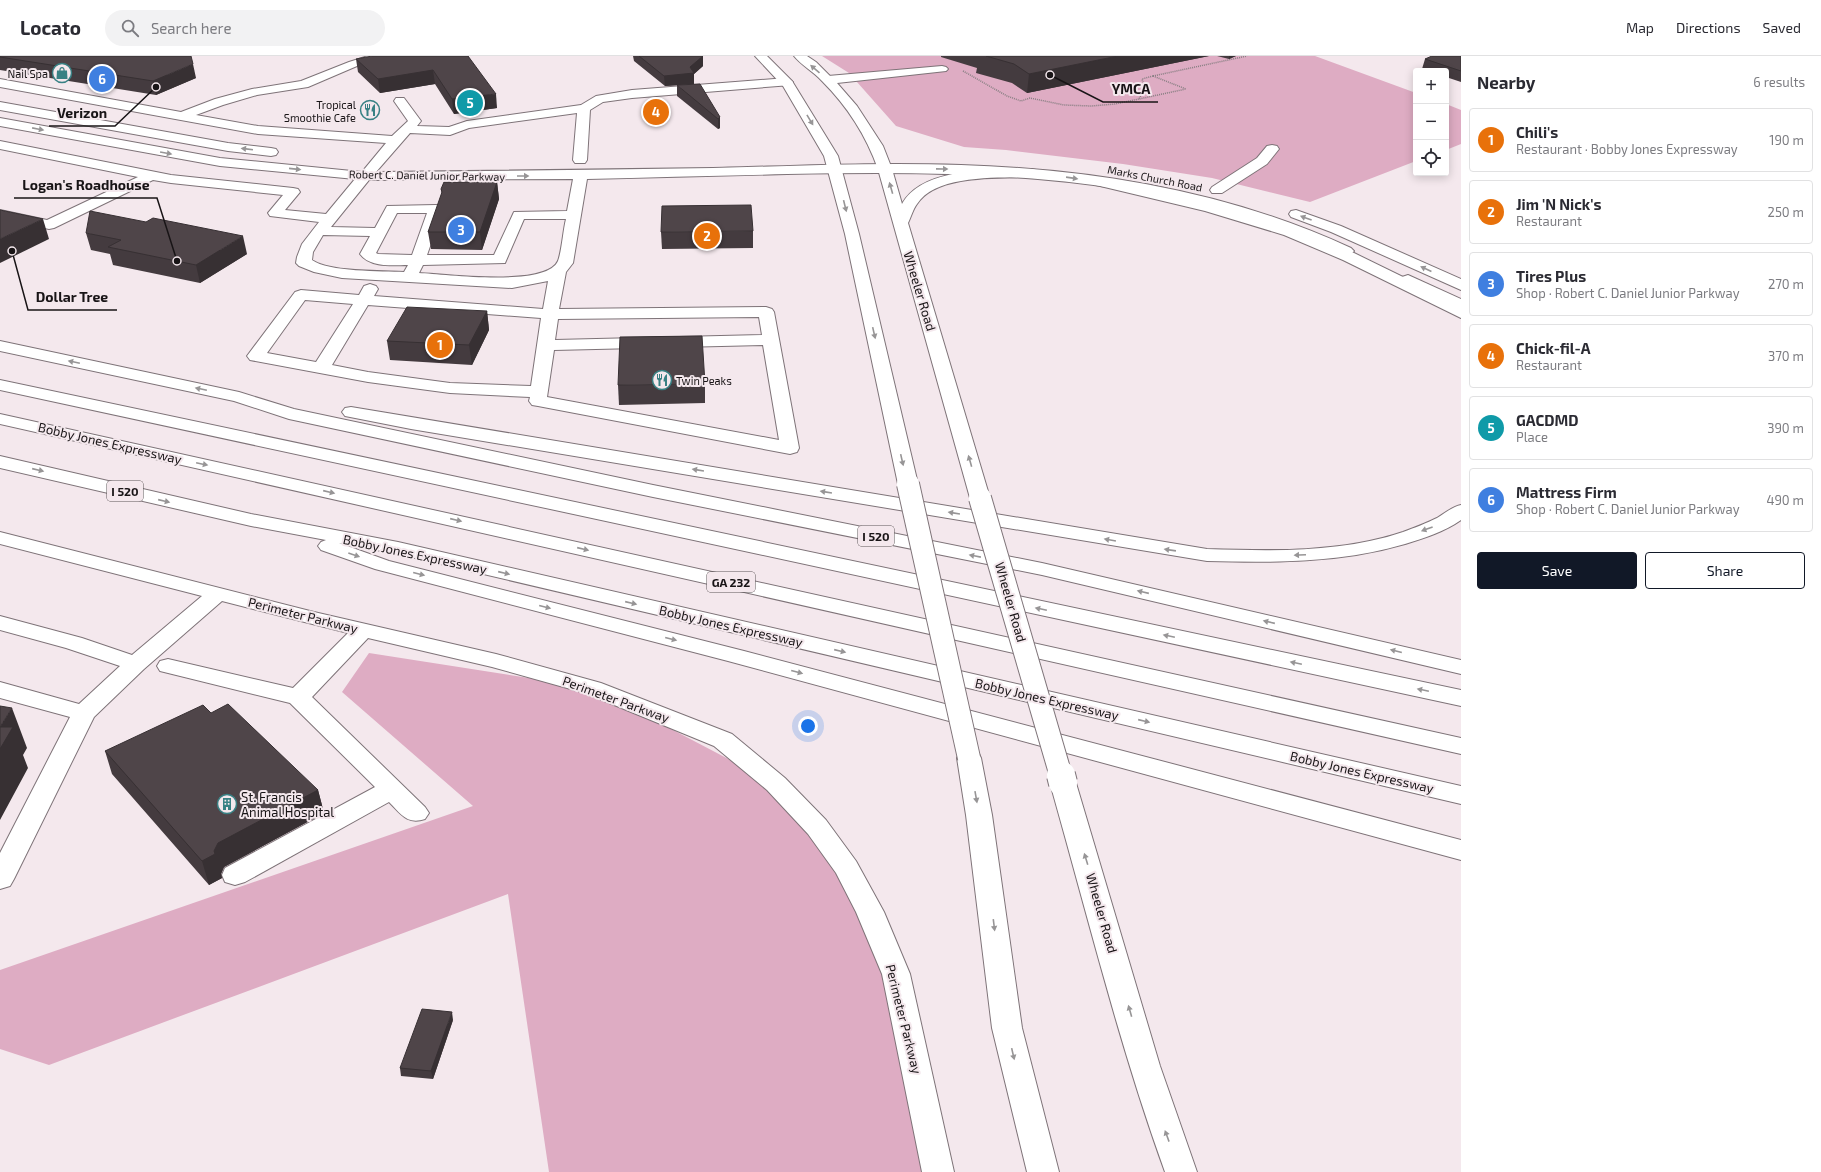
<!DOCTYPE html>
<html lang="en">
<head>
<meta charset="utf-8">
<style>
	:root { --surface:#fff; --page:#f2f2f3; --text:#2b2b33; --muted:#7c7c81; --line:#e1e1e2; --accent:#111827 }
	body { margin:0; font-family:"Exo 2",sans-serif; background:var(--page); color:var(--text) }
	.controls { position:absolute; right:12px; top:12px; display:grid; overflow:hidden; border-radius:4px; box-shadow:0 2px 10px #0003 }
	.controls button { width:36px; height:36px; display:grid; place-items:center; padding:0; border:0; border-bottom:1px solid var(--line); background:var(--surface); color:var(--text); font:20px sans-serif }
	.you { position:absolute; left:808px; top:670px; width:14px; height:14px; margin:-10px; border:3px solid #fff; border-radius:50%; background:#1a73e8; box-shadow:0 0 0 6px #1a73e833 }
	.badge { display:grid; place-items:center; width:26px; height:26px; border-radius:50%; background:var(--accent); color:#fff; font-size:13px; font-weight:700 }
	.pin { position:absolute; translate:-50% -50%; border:2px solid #fff; box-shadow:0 1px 4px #0006 }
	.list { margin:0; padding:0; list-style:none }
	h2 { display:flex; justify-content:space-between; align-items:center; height:52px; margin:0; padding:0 16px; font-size:17px }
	h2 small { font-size:13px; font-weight:400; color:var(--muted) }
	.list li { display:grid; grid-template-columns:26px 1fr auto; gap:12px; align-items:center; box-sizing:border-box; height:64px; margin:0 8px 8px; padding:0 8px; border:1px solid var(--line); border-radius:4px }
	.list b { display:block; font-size:15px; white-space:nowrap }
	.list p { margin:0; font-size:13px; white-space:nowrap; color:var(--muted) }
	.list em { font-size:13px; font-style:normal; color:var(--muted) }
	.actions { display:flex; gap:8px; padding:12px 16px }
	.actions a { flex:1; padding:9px 0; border:1px solid var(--accent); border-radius:4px; text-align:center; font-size:14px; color:var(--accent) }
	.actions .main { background:var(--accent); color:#fff }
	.icon { flex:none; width:22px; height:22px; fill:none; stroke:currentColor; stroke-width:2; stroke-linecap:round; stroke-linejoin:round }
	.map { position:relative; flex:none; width:1461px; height:1116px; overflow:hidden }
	header { display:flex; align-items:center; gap:24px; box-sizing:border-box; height:56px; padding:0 20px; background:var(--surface); border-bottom:1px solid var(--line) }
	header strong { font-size:19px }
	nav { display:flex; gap:22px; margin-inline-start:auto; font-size:14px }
	.search { width:280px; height:36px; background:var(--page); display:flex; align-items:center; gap:10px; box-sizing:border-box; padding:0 14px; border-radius:22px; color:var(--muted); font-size:15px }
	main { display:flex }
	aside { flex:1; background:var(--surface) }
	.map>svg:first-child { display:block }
	.green { fill:#deacc3 }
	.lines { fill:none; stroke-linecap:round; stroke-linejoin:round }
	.minor-casing { stroke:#7e7378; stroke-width:2 }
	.major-casing { stroke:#7e7378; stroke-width:2 }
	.highway-casing { stroke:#7e7378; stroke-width:2 }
	.path { stroke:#877f82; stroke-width:1.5; stroke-dasharray:1 1; stroke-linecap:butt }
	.minor { fill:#fff; fill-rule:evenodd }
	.major { fill:#fff; fill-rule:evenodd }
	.highway { fill:#fff; fill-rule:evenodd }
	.major-bridge-far1-casing { stroke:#7e7378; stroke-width:24; stroke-linecap:butt }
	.major-bridge-casing { stroke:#7e7378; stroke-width:30; stroke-linecap:butt }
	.major-bridge-far1 { stroke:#fff; stroke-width:22 }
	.major-bridge { stroke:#fff; stroke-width:28 }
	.wall { fill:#443b3f }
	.shaded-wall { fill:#373033 }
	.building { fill:#4f4549; stroke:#373033 }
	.oneway { fill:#979596 }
	.labels { text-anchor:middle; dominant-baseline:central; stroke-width:4; stroke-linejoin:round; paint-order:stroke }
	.far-poi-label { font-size:11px; fill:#181416; stroke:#f4e8ed; text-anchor:end }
	.far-street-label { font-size:11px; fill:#181416; stroke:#f4e8ed }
	.shield { fill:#f4e8ed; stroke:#5a5456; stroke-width:1 }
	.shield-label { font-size:12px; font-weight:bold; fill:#181416 }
	.street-label { font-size:13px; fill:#181416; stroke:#f4e8ed }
	.poi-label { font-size:13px; fill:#181416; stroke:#f4e8ed; text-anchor:start }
	.leader { fill:none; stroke:#181416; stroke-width:1.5 }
	.callout-dot { fill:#181416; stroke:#f4e8ed; stroke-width:1.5 }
	.callout-label { font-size:14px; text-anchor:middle; font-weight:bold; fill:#181416; stroke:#f4e8ed; stroke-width:4; stroke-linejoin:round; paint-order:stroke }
</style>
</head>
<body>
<header>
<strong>Locato</strong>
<div class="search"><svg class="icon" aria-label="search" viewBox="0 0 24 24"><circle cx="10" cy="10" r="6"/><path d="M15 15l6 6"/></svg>Search here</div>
<nav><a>Map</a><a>Directions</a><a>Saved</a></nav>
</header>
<main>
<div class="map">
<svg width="1461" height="1116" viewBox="0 0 1461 1116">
	<rect width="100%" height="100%" fill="#f4e8ed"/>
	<g class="green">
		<polygon points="822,0 1315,0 1416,37 1416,105 1310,146 1212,122 1123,108 1006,94 964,91 896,70 849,17"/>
		<polygon points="1446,48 1461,54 1461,88 1446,94"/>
		<polygon points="369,597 593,632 776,728 870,856 938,1116 549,1116 508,838 49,1009 0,993 0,914 473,750 342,636"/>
	</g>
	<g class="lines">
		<g class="minor-casing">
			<g id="minor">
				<path d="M368,0h18l-2,2 -27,8 -49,21 -51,8 -34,10 -27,10 62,11 134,10 16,-15 -14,-20 2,-3h8l17,23 -4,5 32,1 18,-6 114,-16 15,-9 36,-6 155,-12 6,4 -2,3 -159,13 -29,4 -13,8 -3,50 -2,3h-10l-2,-3 4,-47 -108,15 -19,7 -40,-2 -34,39c112,-1 224,-2 337,-4 82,-2 165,-6 248,-3 132,4 270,27 390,83l3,3 -3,3 -5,2 -5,-2c-173,-81 -367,-84 -554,-80 -67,2 -133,3 -200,5l-14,84 -7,9 -7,37 207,-2 6,2 2,3 25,136 -2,4 -7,2 -252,-48 -6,-1 -3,-4 1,-4 -80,-4 -82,-11 -118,-22 -3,-4 48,-64 6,-2 58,5 5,-9 6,-2 6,2 2,3 -4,7 169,13 5,-28 -36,7 -170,-10 -28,-6 -15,-6 -3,-3 1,-6 5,-13 17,-22 -49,-6 -2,-3 15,-18 -112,-12 -18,-3 -99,48 -5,1 -49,-11v-8l47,10 91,-43 -138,-28v-8l171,34 122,13 5,1 2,3 -15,18 41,4 29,-35 -135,-13 -220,-40v-8l220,40 142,14 24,-29 -128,-9 -258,-47v-8l181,33 34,-13 37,-10 49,-8 48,-19zM573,123l-6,32 -53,1 -20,43h-67l16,-46 -2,-3 -5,-1 -49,1 -12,22 -44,-1 38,-47zM397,157h30l-15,42 -34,-1 -2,-1zM524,163h42c-3,12 -4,31 -8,42 -12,27 -114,13 -139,12l4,-8 82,-2zM323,179l47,1 -10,18c10,14 33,11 48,11l-4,7c-22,-1 -76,0 -92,-12l1,-8zM305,244l48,4 -37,58 -49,-9zM368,249l173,13 -10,68 -81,-3 -82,-11 -36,-7zM759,261l3,18 -207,5 3,-21zM763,289l16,95 -232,-43 7,-47z"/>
				<polygon points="942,10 946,11 948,13 946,15 828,28 822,24 828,20"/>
				<polygon points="0,46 228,87 271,92 276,93 278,96 276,99 271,100 228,95 0,54"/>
				<polygon points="1272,89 1277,90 1279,93 1267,108 1222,137 1212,137 1210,134 1212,131 1257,102 1267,90"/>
				<polygon points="1296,154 1341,170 1461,223 1461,234 1331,176 1291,161 1289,158 1291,155"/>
				<polygon points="1408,219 1461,243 1461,254 1402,227 1400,224 1402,221"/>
				<path d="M0,476l314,80 182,42 105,29 131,51 53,44 41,42 30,41 28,51 26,62 44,198h-32l-40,-198 -26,-62 -20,-39 -28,-39 -41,-44 -53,-44 -129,-53 -93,-26 -124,-29 -56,59 113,110 4,6 -4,6c-18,6 -24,-5 -36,-17l-144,80 -10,3 -10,-3 -3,-7 3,-7 150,-81 -85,-84 -130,-32 -3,-5 3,-5 8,-2 125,29 55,-55 -126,-32 -78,68 -50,48 -80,162 -4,7 -10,3v-36l70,-136 -70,-19v-16l79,22 41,-38 -54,-18 -66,-18v-14l82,22 50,17 70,-59 -202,-52z"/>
			</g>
		</g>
		<g class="major-casing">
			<g id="major">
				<polygon points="755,0 767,0 792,25 838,100 859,178 918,428 915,432 908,434 901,432 898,428 845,178 824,100 783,30"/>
				<path d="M794,0h13l9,6 21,21 20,23 26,40 9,23 10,35c21,-38 92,-34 129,-35l5,1 2,3 -2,3 -5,1c-31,1 -95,-3 -114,27 -4,5 -6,13 -9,19l82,275 -3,4 -7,2 -7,-2 -3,-4 -92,-329c-12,-34 -31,-63 -56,-88 -8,-9 -21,-16 -28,-25z"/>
				<polygon points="969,694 978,696 981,702 992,759 1022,972 1059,1116 1027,1116 992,972 966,759 957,702 960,696"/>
				<path d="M1063,718l9,3 4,6 84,283 37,106h-32c-46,-127 -78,-259 -115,-389l4,-6z"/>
			</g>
		</g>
		<g class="highway-casing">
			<g id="highway">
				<polygon points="1101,122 1215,148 1295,173 1354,197 1450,244 1461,250 1461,262 1343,204 1284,179 1205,155 1096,129 1094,126 1096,123"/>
				<polygon points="0,285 239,336 294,353 653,429 1042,507 1461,604 1461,618 1042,519 653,441 289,363 234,345 0,295"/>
				<polygon points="0,324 1461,634 1461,650 0,334"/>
				<path d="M351,351l856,142c65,2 134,4 196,-17 11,-4 24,-9 34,-14 8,-5 15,-11 24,-13v15c-17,12 -37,18 -56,24 -65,19 -131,19 -198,17l-796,-132 -66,-13 -3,-4 3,-4z"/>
				<polygon points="0,358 1461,682 1461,698 0,368"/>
				<polygon points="0,400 251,458 398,486 1461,730 1461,748 398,498 339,487 389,505 744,595 1461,784 1461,804 728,605 375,513 321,494 318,490 321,486 326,484 251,470 0,412"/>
			</g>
		</g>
		<g class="path">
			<polyline points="963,15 1007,40 1021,45 1030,42 1064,49 1091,50 1115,48 1139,43"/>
			<polygon points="1153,20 1186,33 1139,43 1145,32 1142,23"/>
			<polyline points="1153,20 1247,0"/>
		</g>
		<use href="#minor" class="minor"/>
		<use href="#major" class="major"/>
		<use href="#highway" class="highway"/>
		<g class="major-bridge-far1-casing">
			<g id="major-bridge-far1">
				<polyline points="908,428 969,702"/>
				<polyline points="980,442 1061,720"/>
			</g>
		</g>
		<g class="major-bridge-casing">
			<polyline id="major-bridge" points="1061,719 1063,727"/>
		</g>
		<use href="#major-bridge-far1" class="major-bridge-far1"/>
		<use href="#major-bridge" class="major-bridge"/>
	</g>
	<g class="wall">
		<polygon points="0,0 196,22 156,39 0,14"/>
		<polygon points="468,0 497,52 454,58 435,28 380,37 358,16 356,3"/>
		<polygon points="633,0 703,0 703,10 694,18 694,28 665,30 634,5"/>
		<polygon points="941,0 1209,0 1027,37 1012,27 976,17 977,12 941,1"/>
		<polygon points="1217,0 1236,0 1229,3"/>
		<polygon points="1461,0 1461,26 1446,21 1446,15 1428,15 1422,13 1425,3"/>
		<polygon points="677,29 720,61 720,72 718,73 677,40"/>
		<polygon points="497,126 499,143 482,194 431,193 428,176 442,139 441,133"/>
		<polygon points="753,175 753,192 662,193 661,176"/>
		<polygon points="86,177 247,198 200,227 113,209 110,198 91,194"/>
		<polygon points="487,255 489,274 472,309 390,304 387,285"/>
		<polygon points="705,328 705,347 619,349 618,329"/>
		<polygon points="211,657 318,734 324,757 224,811 221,818 222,822 209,829 112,718 105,695"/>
		<polygon points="453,964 433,1023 401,1020 400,1012"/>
	</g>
	<g class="shaded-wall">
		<polygon points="703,0 703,10 694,18 694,28 665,30 664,20 690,11"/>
		<polygon points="1118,0 1209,0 1027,37 1029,18"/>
		<polygon points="1229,0 1236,0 1229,3"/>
		<polygon points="193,8 196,22 156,39 153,25"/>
		<polygon points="433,14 435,28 380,37 378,23"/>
		<polygon points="496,38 497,52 454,58 452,43"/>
		<polygon points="720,61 720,72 718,73 718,63"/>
		<polygon points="497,126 499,143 482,194 480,176"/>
		<polygon points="43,163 49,183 0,207 0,183"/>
		<polygon points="243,180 247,198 200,227 196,209"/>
		<polygon points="487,255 489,274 472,309 469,289"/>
		<polygon points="12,652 27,692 23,699 28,712 0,764 0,671"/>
		<polygon points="318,734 324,757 224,811 221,818 222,822 209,829 202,805 214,795 218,787"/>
		<polygon points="452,956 453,964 433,1023 431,1015"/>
	</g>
	<g class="building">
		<polygon points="0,0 191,0 193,8 153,25 0,1"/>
		<polygon points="372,0 468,0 496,38 452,43 433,14 378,23 356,3"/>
		<polygon points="639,0 703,0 690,11 694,17 664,20"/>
		<polygon points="986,0 1118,0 1029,18 1014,8"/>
		<polygon points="1432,0 1461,0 1461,15 1425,3"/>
		<polygon points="700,28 720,61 718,63 677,29"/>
		<polygon points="444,126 497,126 480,176 428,176 442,136 441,133"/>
		<polygon points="751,149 753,175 661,176 662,150"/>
		<polygon points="0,154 43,163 0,183"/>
		<polygon points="90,155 146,166 153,162 243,180 196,209 108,191 121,184 86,177"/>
		<polygon points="407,251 487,255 469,289 387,285"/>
		<polygon points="702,280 705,328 618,329 620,281"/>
		<polygon points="228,648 318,734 218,787 214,795 215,798 202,805 105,695 203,649 211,657"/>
		<polygon points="0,650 12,652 0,671"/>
		<polygon points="0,671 13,671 0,693"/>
		<polygon points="422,953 452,956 431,1015 400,1012"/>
	</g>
	<defs><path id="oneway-solid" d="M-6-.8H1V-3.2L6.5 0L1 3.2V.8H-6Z"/></defs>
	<g class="oneway">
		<use href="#oneway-solid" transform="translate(815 13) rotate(-139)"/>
		<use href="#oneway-solid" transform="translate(810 64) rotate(59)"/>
		<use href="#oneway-solid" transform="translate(38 73) rotate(11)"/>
		<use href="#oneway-solid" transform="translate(247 93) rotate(-173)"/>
		<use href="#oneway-solid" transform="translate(166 97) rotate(10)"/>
		<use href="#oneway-solid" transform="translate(295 113) rotate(6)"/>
		<use href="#oneway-solid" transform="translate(942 113) rotate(1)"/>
		<use href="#oneway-solid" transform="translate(523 120)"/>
		<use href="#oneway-solid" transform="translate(1072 122) rotate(8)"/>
		<use href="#oneway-solid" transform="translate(891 132) rotate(-106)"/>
		<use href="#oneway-solid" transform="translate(845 150) rotate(76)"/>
		<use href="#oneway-solid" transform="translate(1306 162) rotate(-160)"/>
		<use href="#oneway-solid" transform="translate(1426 213) rotate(-155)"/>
		<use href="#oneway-solid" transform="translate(874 277) rotate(77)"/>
		<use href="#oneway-solid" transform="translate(74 306) rotate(-168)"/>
		<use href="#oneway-solid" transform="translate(201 333) rotate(-168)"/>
		<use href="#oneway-solid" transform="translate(902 404) rotate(77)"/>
		<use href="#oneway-solid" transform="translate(970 405) rotate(-106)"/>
		<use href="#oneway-solid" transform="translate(202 408) rotate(12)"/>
		<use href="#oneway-solid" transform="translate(38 414) rotate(13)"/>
		<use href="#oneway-solid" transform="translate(698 414) rotate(-171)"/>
		<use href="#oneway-solid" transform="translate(329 436) rotate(13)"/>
		<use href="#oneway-solid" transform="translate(826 436) rotate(-171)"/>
		<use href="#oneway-solid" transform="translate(164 445) rotate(13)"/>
		<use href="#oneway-solid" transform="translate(954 457) rotate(-171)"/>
		<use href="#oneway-solid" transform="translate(456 464) rotate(13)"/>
		<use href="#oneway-solid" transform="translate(1427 473) rotate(160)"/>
		<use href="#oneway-solid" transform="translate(1110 484) rotate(-170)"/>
		<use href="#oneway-solid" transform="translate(583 493) rotate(13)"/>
		<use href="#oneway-solid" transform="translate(1170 494) rotate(-172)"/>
		<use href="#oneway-solid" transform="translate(354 499) rotate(19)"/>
		<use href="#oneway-solid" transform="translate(1300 499) rotate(178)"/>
		<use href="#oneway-solid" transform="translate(975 500) rotate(-169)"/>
		<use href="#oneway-solid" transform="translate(504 517) rotate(13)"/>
		<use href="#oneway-solid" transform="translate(419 518) rotate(14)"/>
		<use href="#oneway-solid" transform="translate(1143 536) rotate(-167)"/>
		<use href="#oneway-solid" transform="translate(631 547) rotate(13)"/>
		<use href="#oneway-solid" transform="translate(545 551) rotate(14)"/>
		<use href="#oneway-solid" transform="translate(1041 553) rotate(-168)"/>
		<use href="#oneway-solid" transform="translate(1269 566) rotate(-167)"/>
		<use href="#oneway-solid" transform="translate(1169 580) rotate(-168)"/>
		<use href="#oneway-solid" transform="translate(671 583) rotate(14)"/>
		<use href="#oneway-solid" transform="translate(840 595) rotate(13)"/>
		<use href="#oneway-solid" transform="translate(1396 595) rotate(-166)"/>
		<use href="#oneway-solid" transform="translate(1296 607) rotate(-168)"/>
		<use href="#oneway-solid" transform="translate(797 616) rotate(15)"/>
		<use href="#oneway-solid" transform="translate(1423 634) rotate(-168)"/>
		<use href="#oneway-solid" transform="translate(1144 665) rotate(13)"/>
		<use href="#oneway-solid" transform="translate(976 741) rotate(80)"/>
		<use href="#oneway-solid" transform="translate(1086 803) rotate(-107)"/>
		<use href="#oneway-solid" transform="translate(994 869) rotate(83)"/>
		<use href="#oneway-solid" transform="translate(1130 955) rotate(-106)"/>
		<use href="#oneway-solid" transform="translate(1013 998) rotate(77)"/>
		<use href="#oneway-solid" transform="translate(1167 1080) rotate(-110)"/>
	</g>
	<defs>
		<g id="shop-ring" transform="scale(1)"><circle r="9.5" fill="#f4e8ed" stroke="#388184" stroke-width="1.5"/><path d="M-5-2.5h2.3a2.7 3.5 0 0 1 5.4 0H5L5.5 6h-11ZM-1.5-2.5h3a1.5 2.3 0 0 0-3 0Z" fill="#388184"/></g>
		<g id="restaurant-ring" transform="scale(1)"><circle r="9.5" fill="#f4e8ed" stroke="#388184" stroke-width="1.5"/><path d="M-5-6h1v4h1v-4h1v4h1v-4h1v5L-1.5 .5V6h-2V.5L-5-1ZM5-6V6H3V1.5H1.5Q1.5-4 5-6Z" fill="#388184"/></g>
		<g id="building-ring" transform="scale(1)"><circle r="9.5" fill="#f4e8ed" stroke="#388184" stroke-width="1.5"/><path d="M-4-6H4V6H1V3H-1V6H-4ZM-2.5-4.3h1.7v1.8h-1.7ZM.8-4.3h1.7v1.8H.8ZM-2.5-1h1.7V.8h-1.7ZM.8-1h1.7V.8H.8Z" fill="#388184"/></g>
	</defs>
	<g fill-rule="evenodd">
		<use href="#shop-ring" x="62" y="17"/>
		<use href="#restaurant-ring" x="370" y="54"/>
		<use href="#restaurant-ring" x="662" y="324"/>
		<use href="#building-ring" x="227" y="748"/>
	</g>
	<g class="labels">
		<g class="far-poi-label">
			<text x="48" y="17">Nail Spa</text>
			<text x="356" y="48">Tropical<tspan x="356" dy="13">Smoothie Cafe</tspan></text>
			<text x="676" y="324" text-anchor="start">Twin Peaks</text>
		</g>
		<g class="far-street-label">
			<text transform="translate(427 119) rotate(1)">Robert C. Daniel Junior Parkway</text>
			<text transform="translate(1155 122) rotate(11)">Marks Church Road</text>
		</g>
		<g class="shield">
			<rect x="107" y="425" width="36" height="20" rx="3"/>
			<rect x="858" y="470" width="36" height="20" rx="3"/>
			<rect x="707" y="516" width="48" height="20" rx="3"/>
		</g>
		<g class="shield-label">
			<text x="125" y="435">I 520</text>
			<text x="876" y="480">I 520</text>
			<text x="731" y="526">GA 232</text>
		</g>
		<g class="street-label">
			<text transform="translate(920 235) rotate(73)">Wheeler Road</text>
			<text transform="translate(110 387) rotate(13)">Bobby Jones Expressway</text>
			<text transform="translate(415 498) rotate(12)">Bobby Jones Expressway</text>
			<text transform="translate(1011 546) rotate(74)">Wheeler Road</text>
			<text transform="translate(303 559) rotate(14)">Perimeter Parkway</text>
			<text transform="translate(731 570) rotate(13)">Bobby Jones Expressway</text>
			<text transform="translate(616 643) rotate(20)">Perimeter Parkway</text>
			<text transform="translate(1047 643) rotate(13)">Bobby Jones Expressway</text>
			<text transform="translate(1362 716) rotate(13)">Bobby Jones Expressway</text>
			<text transform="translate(1102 857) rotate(74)">Wheeler Road</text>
			<text transform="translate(904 963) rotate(76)">Perimeter Parkway</text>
		</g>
		<g class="poi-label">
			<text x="241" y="741">St. Francis<tspan x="241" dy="15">Animal Hospital</tspan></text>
		</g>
	</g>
	<path class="leader" d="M1050 19L1103 46H1158M156 31L115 70H49M177 205L157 142H14M12 195L28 254H117"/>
	<g class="callout-dot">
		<circle cx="1050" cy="19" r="4"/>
		<circle cx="156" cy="31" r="4"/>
		<circle cx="177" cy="205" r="4"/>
		<circle cx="12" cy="195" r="4"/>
	</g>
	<g class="callout-label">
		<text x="1131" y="38">YMCA</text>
		<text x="82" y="62">Verizon</text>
		<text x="86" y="134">Logan's Roadhouse</text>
		<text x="72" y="246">Dollar Tree</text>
	</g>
</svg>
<div class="controls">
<button>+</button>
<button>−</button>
<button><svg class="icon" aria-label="locate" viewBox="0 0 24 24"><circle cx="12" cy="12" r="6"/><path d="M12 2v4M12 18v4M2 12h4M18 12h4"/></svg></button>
</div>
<div class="you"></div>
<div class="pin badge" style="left:440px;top:289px;background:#e8710a">1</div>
<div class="pin badge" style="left:707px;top:180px;background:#e8710a">2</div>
<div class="pin badge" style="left:461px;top:174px;background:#3f7fe0">3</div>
<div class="pin badge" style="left:656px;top:56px;background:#e8710a">4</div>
<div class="pin badge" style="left:470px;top:47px;background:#0f9aa8">5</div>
<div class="pin badge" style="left:102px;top:23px;background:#3f7fe0">6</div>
</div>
<aside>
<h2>Nearby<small>6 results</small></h2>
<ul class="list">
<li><span class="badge" style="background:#e8710a">1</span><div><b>Chili's</b><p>Restaurant · Bobby Jones Expressway</p></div><em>190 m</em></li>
<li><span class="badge" style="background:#e8710a">2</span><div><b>Jim 'N Nick's</b><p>Restaurant</p></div><em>250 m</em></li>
<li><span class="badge" style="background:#3f7fe0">3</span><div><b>Tires Plus</b><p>Shop · Robert C. Daniel Junior Parkway</p></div><em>270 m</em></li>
<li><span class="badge" style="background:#e8710a">4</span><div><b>Chick-fil-A</b><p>Restaurant</p></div><em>370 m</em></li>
<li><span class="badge" style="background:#0f9aa8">5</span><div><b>GACDMD</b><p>Place</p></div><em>390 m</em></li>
<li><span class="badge" style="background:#3f7fe0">6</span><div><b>Mattress Firm</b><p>Shop · Robert C. Daniel Junior Parkway</p></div><em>490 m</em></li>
</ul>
<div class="actions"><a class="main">Save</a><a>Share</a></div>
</aside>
</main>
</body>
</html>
